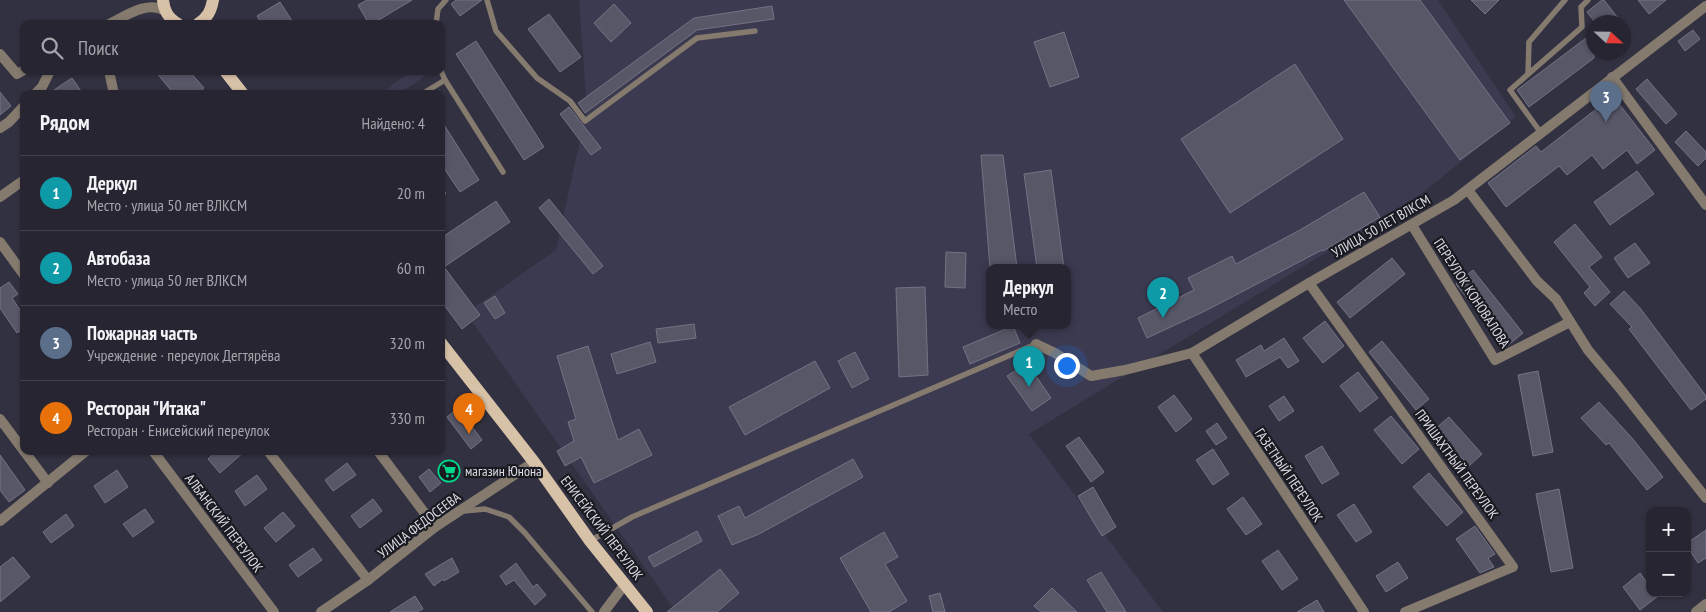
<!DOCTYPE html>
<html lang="ru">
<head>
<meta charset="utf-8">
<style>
	:root { --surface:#262531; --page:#2e2d39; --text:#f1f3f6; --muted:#a4a5ab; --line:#42424d; --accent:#00d98c }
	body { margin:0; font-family:"PT Sans Narrow",sans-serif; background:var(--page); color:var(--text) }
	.controls { position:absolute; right:15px; bottom:15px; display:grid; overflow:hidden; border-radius:10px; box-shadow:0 1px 4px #0004 }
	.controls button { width:45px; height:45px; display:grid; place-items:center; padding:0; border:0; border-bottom:1px solid var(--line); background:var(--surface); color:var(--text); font:25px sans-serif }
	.compass { position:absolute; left:1586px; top:15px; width:45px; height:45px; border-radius:50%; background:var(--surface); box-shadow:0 1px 4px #0004; rotate:112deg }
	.you { position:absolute; left:1066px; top:365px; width:18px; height:18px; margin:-12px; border:4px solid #fff; border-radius:50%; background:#1a73e8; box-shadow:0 0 0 8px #1a73e833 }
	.badge { display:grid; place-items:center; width:32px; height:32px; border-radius:50%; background:var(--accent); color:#fff; font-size:16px; font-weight:700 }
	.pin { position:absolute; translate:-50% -41px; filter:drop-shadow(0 1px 2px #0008) }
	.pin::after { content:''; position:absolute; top:26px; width:18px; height:15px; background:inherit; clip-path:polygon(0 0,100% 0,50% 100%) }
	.popup { position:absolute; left:986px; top:264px; width:85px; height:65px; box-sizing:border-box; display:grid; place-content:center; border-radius:10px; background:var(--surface); filter:drop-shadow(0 1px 4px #0005); font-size:16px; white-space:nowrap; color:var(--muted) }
	.popup b { font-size:19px; color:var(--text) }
	.popup::after { content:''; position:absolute; left:50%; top:100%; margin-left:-10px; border:10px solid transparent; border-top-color:var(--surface) }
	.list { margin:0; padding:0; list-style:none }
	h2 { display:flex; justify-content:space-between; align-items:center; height:65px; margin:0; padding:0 20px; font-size:21px }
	h2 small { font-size:16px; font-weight:400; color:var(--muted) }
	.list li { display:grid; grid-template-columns:32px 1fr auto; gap:15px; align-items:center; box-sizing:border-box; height:75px; padding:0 20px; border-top:1px solid var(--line) }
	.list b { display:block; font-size:19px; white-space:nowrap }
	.list p { margin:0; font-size:16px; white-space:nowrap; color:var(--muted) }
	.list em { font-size:16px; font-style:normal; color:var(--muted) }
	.icon { flex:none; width:28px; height:28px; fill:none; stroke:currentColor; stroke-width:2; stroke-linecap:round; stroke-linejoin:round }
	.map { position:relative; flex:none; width:1706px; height:612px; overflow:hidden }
	.search { position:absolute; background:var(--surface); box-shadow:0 1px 4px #0004; left:20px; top:20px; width:425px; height:55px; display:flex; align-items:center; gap:12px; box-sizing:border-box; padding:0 18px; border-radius:10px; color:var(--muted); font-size:19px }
	.panel { position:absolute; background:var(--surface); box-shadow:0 1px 4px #0004; left:20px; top:90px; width:425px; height:365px; border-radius:10px }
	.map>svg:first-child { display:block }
	.built { fill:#3c3a50; fill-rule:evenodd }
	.building { fill:#585768; stroke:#747385 }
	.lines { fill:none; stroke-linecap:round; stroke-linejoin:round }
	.service { stroke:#857a6e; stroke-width:5.5 }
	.minor { stroke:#857a6e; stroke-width:10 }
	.primary { stroke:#d7c1a7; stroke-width:12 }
	.labels { text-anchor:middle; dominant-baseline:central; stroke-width:4.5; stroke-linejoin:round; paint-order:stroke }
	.street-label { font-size:14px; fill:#dddce6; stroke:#1a1a21 }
	.poi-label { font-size:14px; fill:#dddce6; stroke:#1a1a21; text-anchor:start }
</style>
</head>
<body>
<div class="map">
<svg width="1706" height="612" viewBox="0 0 1706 612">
	<rect width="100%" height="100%" fill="#323141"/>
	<g class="built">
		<path d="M579,0h859l78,117 -96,78 -391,239 134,178h-487l-210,-299 90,-63 31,-142zM990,268h78v58h-78z"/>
		<polygon points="412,71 426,71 428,74 399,94 379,94"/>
	</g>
	<g class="building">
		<polygon points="367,0 412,0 372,24 369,24 358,5"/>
		<polygon points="456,0 482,0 460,16 451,4"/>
		<polygon points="1344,0 1420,0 1510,123 1460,160"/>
		<polygon points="1471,0 1499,0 1485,14"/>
		<polygon points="1602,0 1604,0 1621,22 1595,22 1587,12"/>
		<polygon points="1638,0 1666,0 1649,14"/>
		<polygon points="280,2 294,24 262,24 257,16"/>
		<polygon points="614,4 631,23 611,42 594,23"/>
		<polygon points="772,6 774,19 697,30 585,113 578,103 694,18"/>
		<polygon points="549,14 581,57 560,72 528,29"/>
		<polygon points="1693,30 1700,39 1685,51 1678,41"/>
		<polygon points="1064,32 1079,77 1050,87 1034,42"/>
		<polygon points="1594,32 1594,58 1529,107 1517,90"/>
		<polygon points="476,41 544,147 524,160 456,54"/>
		<polygon points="1295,64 1343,139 1230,213 1181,139"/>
		<polygon points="155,71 189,71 204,88 198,94 174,94"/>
		<polygon points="72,78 83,94 48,94"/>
		<polygon points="1647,79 1677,114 1666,124 1636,89"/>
		<polygon points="0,92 11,106 0,115"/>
		<polygon points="1613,96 1655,150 1637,164 1627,150 1603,169 1592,155 1567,175 1559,166 1506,207 1488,183 1536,146 1541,152"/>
		<polygon points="569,107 601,148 591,155 560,114"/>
		<polygon points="441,120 479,180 460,192 441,164"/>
		<polygon points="1686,131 1706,152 1706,158 1698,166 1675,142"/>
		<polygon points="981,155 1003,155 1017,268 990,268"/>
		<polygon points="1051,170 1064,268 1037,268 1024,174"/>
		<polygon points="1637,171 1654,194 1610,225 1594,202"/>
		<polygon points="1364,192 1380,217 1323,251 1322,250 1205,311 1147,338 1138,318 1194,290 1188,278 1232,256 1236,264 1300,230"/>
		<polygon points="549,199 603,266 593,274 539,208"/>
		<polygon points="496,201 510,222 444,267 480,315 462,329 441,301 441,238"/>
		<polygon points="1575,224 1602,257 1589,267 1610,292 1595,306 1584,293 1590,287 1554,242"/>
		<polygon points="1635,243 1650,263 1628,278 1614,258"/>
		<polygon points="946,252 966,253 965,288 945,287"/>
		<polygon points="1392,258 1405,274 1350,318 1337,302"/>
		<polygon points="1473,270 1523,333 1506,347 1456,284"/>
		<polygon points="9,282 18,294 12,298 24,316 24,328 17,333 0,308 0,288"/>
		<polygon points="925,287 928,375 899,377 896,288"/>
		<polygon points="1624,291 1640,308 1706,396 1706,399 1691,410 1629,329 1632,327 1610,304"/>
		<polygon points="495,296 505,313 495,319 484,303"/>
		<polygon points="1325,321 1344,346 1323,363 1303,338"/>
		<polygon points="694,324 696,338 658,343 656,329"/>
		<polygon points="1013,326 1020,343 970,364 963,347"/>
		<polygon points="1284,338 1299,361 1288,368 1280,357 1246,377 1236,360 1261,345 1264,351"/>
		<polygon points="1382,341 1429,399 1416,410 1369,352"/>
		<polygon points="650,342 656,362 617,374 611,354"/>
		<polygon points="588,346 618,440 639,429 652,455 594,483 581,457 565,466 557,451 574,441 568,422 576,419 557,356"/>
		<polygon points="855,352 869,379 852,388 838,361"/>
		<polygon points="815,361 830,388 745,435 729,407"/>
		<polygon points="1027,363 1051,398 1032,411 1007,376"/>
		<polygon points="1538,371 1553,452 1533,456 1518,375"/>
		<polygon points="1358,372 1378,398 1360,412 1340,386"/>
		<polygon points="1174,395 1192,419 1176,432 1158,407"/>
		<polygon points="1284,396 1294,411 1279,421 1269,406"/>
		<polygon points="1599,402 1632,438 1663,477 1647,490 1609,443 1606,445 1581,418"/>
		<polygon points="458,408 482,440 471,449 447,417"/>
		<polygon points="1391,416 1419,449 1402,464 1374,430"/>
		<polygon points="1449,417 1482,454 1469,466 1435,429"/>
		<polygon points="1217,423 1227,438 1216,445 1206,431"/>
		<polygon points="1079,437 1104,472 1091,482 1066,446"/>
		<polygon points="1322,446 1339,474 1322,484 1305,456"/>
		<polygon points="1213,449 1229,474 1213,485 1196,460"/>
		<polygon points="217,451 245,451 220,473 208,459"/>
		<polygon points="0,455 25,490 9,502 0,490"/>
		<polygon points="853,459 863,477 759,534 732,545 718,516 739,506 745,518"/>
		<polygon points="347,463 356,475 333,491 325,480"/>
		<polygon points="429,469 441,483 430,492 419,477"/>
		<polygon points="117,470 128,487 105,503 94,486"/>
		<polygon points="1429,473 1463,512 1447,526 1413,487"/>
		<polygon points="257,475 267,489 245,506 235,491"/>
		<polygon points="1093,487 1116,527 1102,536 1078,496"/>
		<polygon points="1559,489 1573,568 1551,572 1536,494"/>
		<polygon points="1243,497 1262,524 1246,535 1227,509"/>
		<polygon points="373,499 382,511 360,528 351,516"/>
		<polygon points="1354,504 1372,532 1356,542 1337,515"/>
		<polygon points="145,509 154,522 133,537 123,524"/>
		<polygon points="283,512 295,526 276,542 264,528"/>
		<polygon points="66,514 74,526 51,543 43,532"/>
		<polygon points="1475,526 1495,554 1488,558 1494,567 1480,573 1456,539"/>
		<polygon points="1706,530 1706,558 1698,563 1687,546 1687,543"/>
		<polygon points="697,531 702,541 654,567 648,557"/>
		<polygon points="884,532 898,557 885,564 907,601 889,612 871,612 840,558"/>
		<polygon points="313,548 322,560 298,577 289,565"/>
		<polygon points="1278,550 1298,579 1282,590 1262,561"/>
		<polygon points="13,557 30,577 0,602 0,567"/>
		<polygon points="452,558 459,572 444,581 443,579 434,586 425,574"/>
		<polygon points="1398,562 1408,578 1386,592 1376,576"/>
		<polygon points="516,563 533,587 537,584 546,595 535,605 514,580 506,585 500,576"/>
		<polygon points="720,569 739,593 717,612 667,612"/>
		<polygon points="1101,572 1118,599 1126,612 1107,612 1087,580"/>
		<polygon points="1640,573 1650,587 1650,593 1662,593 1640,610 1623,587"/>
		<polygon points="1052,588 1077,612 1041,612 1034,606"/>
		<polygon points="940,593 945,612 933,612 929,596"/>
		<polygon points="415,596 423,609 417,612 390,612"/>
		<polygon points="1317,600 1324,612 1297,612"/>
	</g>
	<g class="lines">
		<g class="service">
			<polyline points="487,0 496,31 537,78 570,101 585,121 697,38 755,31"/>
			<polyline points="436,24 438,9 446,0"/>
			<polyline points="1528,74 1529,42 1565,0"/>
			<polyline points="445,80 503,172"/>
			<polyline points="422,94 445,80 441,71"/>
			<polyline points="1541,133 1510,90 1582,27 1581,7 1588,0"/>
			<polyline points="441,190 443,193"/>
			<polyline points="464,511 485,509 509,517 525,533 592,612"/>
			<polyline points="590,541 632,517 1036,344"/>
		</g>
		<g class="minor">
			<path d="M109,24c17,-8 38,-24 56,-13"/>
			<polyline points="0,54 17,74 24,70"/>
			<polyline points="109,71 114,94"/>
			<polyline points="1612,77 1706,205"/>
			<polyline points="35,94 42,87 50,71"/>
			<polyline points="0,128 9,122 24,106"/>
			<polyline points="1468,190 1537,281 1556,299 1588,350 1618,386 1706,498"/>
			<polyline points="0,197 24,180"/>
			<polyline points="1412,225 1495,360 1570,322"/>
			<polyline points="0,242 24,275"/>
			<polyline points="1309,283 1513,567 1405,612"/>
			<polyline points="1036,344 1055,353 1091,376 1125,370 1192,353 1309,283 1454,200 1706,6"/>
			<polyline points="1192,353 1364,612"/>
			<polyline points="0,419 24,451"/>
			<polyline points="24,451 48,483"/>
			<polyline points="153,451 274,612"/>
			<polyline points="268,451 368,580"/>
			<polyline points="378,451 435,527"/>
			<polyline points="0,521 86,451"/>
			<polyline points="321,612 368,580 435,527 534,462"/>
			<polyline points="604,612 625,584"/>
			<polyline points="1696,612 1706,604"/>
		</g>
		<g class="primary">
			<path d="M163,0c1,11 5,18 15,24"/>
			<path d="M198,24c10,-7 13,-13 15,-24"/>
			<polyline points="225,71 243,94"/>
			<polyline points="441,343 534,462 590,541 647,612"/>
		</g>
	</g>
	<defs>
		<g id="supermarket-ring" transform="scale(1.125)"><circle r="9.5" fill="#1a1a21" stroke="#00d98c" stroke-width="1.5"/><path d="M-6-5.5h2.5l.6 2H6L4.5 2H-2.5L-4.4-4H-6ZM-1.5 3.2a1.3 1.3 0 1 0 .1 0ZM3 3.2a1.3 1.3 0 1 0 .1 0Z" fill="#00d98c"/></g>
	</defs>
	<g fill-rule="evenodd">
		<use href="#supermarket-ring" x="449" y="471"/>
	</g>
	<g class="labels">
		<g class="street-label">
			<text transform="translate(1381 226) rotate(-30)">УЛИЦА 50 ЛЕТ ВЛКСМ</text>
			<text transform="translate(1472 293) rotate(57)">ПЕРЕУЛОК КОНОВАЛОВА</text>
			<text transform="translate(1457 464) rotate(54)">ПРИШАХТНЫЙ ПЕРЕУЛОК</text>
			<text transform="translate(1289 475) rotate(56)">ГАЗЕТНЫЙ ПЕРЕУЛОК</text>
			<text transform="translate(224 523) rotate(53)">АЛБАНСКИЙ ПЕРЕУЛОК</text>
			<text transform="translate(419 525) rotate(-37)">УЛИЦА ФЕДОСЕЕВА</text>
			<text transform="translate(602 528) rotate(53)">ЕНИСЕЙСКИЙ ПЕРЕУЛОК</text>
		</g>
		<g class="poi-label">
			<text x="465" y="471">магазин Юнона</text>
		</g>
	</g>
</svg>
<div class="controls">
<button>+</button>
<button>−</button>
</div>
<svg class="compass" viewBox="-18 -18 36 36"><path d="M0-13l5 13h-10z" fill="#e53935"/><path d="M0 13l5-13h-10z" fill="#a4a5ab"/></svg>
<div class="you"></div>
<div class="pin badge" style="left:1029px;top:387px;background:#0f9aa8">1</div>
<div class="popup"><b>Деркул</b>Место</div>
<div class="pin badge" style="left:1163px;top:318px;background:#0f9aa8">2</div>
<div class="pin badge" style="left:1606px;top:122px;background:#5c6f8a">3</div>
<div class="pin badge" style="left:469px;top:434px;background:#e8710a">4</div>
<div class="search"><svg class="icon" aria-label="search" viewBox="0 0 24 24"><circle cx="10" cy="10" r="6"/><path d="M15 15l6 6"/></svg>Поиск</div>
<section class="panel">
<h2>Рядом<small>Найдено: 4</small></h2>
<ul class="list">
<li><span class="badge" style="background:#0f9aa8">1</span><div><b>Деркул</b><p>Место · улица 50 лет ВЛКСМ</p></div><em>20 m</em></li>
<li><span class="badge" style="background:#0f9aa8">2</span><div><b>Автобаза</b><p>Место · улица 50 лет ВЛКСМ</p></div><em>60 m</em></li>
<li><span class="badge" style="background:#5c6f8a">3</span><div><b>Пожарная часть</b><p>Учреждение · переулок Дегтярёва</p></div><em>320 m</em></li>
<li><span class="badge" style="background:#e8710a">4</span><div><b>Ресторан &quot;Итака&quot;</b><p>Ресторан · Енисейский переулок</p></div><em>330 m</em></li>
</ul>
</section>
</div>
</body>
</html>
